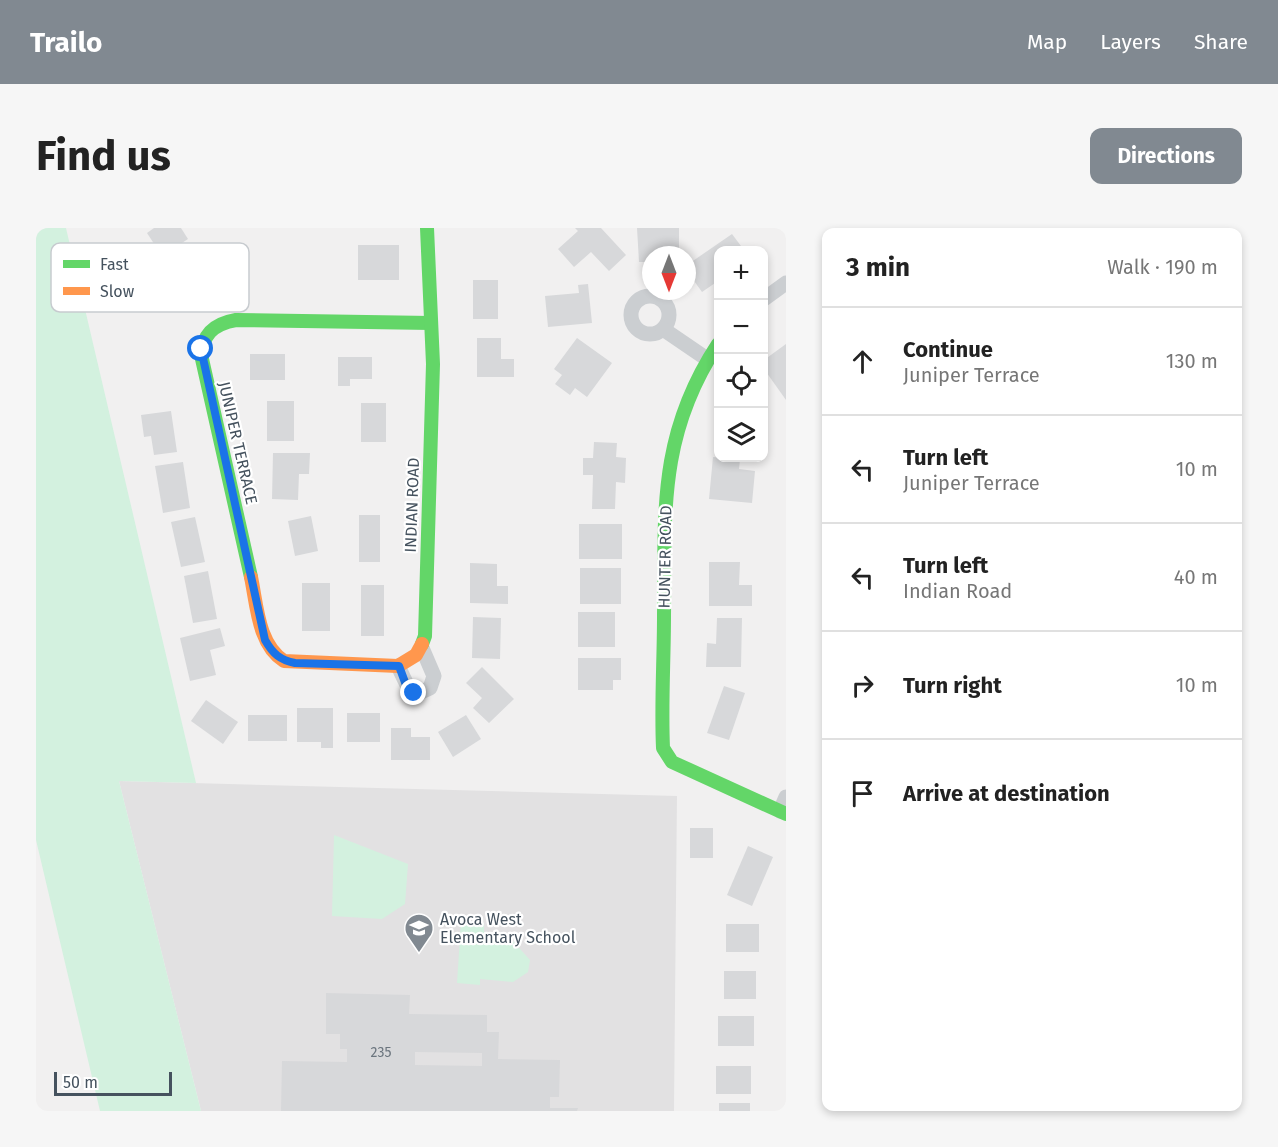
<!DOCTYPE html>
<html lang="en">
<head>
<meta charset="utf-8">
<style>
	:root { --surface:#fff; --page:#f6f6f6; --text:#222; --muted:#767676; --line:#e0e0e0; --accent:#818991 }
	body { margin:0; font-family:"Fira Sans",sans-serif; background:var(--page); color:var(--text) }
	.controls { position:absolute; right:18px; top:18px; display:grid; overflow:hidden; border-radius:12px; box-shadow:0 3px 9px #0003 }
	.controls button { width:54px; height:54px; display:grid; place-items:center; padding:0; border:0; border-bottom:2px solid var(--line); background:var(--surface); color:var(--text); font:30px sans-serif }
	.compass { position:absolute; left:606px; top:18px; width:54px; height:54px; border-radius:50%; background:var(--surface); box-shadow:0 3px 9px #0003; rotate:180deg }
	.scale { position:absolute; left:18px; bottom:15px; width:118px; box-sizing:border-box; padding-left:6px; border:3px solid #45525e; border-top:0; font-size:16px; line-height:21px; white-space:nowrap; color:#45525e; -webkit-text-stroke:4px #fff; paint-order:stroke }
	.stop { position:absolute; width:18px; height:18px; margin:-14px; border:4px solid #1a73e8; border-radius:50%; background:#fff }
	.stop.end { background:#1a73e8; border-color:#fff; box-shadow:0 2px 6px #0008 }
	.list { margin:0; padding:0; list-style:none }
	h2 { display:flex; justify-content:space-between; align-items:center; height:78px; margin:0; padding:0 24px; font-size:26px }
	h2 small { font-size:20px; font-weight:400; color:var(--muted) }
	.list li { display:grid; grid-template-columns:39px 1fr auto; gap:18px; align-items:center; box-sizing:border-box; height:108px; padding:0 24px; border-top:2px solid var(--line) }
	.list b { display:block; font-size:22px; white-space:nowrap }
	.list p { margin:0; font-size:20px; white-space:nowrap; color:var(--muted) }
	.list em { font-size:20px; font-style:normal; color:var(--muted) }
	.icon { flex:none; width:33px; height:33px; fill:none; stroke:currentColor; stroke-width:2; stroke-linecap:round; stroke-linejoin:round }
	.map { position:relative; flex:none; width:750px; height:883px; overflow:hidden; border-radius:12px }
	header { display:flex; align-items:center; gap:36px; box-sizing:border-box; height:84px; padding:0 30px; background:var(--accent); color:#fff }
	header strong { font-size:28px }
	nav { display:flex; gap:33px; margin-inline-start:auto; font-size:21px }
	.intro { display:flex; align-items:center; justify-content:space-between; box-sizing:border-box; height:144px; padding:0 36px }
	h1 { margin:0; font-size:42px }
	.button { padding:15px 27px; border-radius:12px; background:var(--accent); color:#fff; font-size:21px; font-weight:700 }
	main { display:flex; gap:36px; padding:0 36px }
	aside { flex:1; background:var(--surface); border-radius:12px; box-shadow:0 3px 9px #0003 }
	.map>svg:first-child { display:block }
	.education { fill:#e2e1e2 }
	.green { fill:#d3f1df }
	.building { fill:#d7d8da; fill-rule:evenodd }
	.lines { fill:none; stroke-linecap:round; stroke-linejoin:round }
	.street { stroke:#cbced1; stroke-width:15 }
	.fast { stroke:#63d668; stroke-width:14 }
	.slow { stroke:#ff974d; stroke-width:14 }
	.route { stroke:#1a73e8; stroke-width:8 }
	.labels { text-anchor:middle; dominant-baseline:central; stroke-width:4.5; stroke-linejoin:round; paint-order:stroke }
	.number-label { font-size:14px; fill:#6b757e }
	.street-label { font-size:16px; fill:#45525e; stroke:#fff }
	.poi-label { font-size:16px; fill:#45525e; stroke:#fff; text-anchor:start }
	.key { fill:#fff; stroke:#c7cbcf; stroke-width:1.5 }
	.key-label { font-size:16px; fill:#45525e }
</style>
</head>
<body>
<header>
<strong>Trailo</strong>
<nav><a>Map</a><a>Layers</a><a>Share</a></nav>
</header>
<div class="intro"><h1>Find us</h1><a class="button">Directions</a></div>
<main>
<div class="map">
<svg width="750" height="883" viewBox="0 0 750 883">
	<rect width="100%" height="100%" fill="#f1f0f0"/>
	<polygon class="education" points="83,553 641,568 638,883 165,883"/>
	<g class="green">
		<polygon points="0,0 30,0 160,555 83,553 165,883 64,883 0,612"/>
		<polygon points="298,607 372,636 369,676 346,691 296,688"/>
		<polygon points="425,693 448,695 448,708 475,711 494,732 492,744 477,754 444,751 444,757 421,755"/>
	</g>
	<g class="building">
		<polygon points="118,0 145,0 152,11 126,28 111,5"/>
		<polygon points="539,0 565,0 590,27 573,43 555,24 538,39 522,21 542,3"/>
		<polygon points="601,0 643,0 643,27 615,27 615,34 603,34"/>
		<polygon points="696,6 708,22 682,22 682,53 666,64 651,43 651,37"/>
		<rect x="322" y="17" width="41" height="35"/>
		<rect x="437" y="52" width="25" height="39"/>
		<polygon points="552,56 556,95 512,99 509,68 543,65 542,57"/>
		<polygon points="441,110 465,110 465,131 478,131 478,149 441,149"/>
		<polygon points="541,110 576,135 551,169 539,160 534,167 519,156 526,147 518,141"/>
		<polygon points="750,116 750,172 728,141 728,132"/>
		<rect x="214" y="126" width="35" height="26"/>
		<polygon points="302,129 336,129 336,151 314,151 314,158 302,158"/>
		<rect x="231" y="173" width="27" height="40"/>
		<rect x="325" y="175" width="25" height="39"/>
		<polygon points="135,183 141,224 118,227 115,208 108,209 105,187"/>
		<polygon points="558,214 581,215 580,229 590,230 589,255 580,254 579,281 556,281 557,247 547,247 547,230 557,230"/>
		<polygon points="237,225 274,225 273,246 263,246 262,272 236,271"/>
		<polygon points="677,229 704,231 703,241 719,243 716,275 673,271"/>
		<polygon points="147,234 154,280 127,285 119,238"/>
		<rect x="323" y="287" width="21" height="47"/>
		<polygon points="275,288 282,323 259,328 252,293"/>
		<polygon points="159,289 169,334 145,339 135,294"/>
		<rect x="543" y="296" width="43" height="35"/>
		<polygon points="673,334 704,334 703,357 716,357 716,378 673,378"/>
		<polygon points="434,335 461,336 461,358 472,358 472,376 434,375"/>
		<rect x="544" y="340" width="41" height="36"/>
		<polygon points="172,343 181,391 157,395 148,348"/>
		<rect x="266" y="355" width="28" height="48"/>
		<rect x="325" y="357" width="23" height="51"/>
		<rect x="542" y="384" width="37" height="35"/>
		<polygon points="437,389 465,390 464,431 436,430"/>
		<polygon points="681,390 706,390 705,439 670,439 671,415 680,416"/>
		<polygon points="184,400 189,418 174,422 180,447 154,453 144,410"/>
		<polygon points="542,430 585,430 585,452 577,452 577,462 542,462"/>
		<polygon points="446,439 478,471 453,495 437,480 446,470 430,455"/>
		<polygon points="688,458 709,465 693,512 671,505"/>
		<polygon points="170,472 202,494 187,516 155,493"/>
		<polygon points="261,480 297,480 297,520 285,520 285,514 261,514"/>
		<rect x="311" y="485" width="33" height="29"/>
		<rect x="212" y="487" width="39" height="26"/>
		<polygon points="430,487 445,511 417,529 402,504"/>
		<polygon points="355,500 375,500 375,509 394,509 394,532 355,532"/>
		<rect x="654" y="600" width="23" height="30"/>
		<polygon points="712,618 737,629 716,678 691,667"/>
		<rect x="690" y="696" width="33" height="28"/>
		<rect x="688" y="743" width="32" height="28"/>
		<path d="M290,765l84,2 -1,19 78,1v17h12l-1,27 62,1 -1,37h-9v11h28l-1,3h-296l1,-50 65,1v-13h-7v-15h-14zM379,824l67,1v13l-67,-1z"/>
		<rect x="682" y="788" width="36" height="30"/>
		<rect x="680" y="838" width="35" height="28"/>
		<rect x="683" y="875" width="31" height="8"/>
	</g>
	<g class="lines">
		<g class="street">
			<circle cx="614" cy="87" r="19"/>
			<polyline points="728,71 750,55"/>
			<polyline points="627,101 671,131"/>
			<polyline points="362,438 373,461 383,465 394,460 398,448 386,420"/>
			<polyline points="744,583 750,569"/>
		</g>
		<g class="fast">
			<path d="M682,116c-60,91 -53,168 -54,272 0,44 -3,88 -1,132l9,14 114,52"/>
			<path d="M215,349l-49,-218c-1,-24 11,-35 34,-39l195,3"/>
			<polyline points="386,416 389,408 397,136 391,0"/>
		</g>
		<path class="slow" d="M215,349c6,29 7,67 33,84l114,5 18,-11 6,-11"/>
	</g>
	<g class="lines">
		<path class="route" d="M165,121l64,291c8,14 15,20 30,23l104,3 7,19 8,8"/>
	</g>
	<defs>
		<g id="school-pin" transform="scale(1.5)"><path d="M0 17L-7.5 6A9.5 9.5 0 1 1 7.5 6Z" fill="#818991" stroke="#fff"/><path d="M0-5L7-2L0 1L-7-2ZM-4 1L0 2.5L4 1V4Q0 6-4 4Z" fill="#fff"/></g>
	</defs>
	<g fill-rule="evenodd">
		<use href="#school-pin" x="383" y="700"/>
	</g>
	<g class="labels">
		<g class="number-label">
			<text x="345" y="824">235</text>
		</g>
		<g class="street-label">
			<text transform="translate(202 215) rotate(77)">JUNIPER TERRACE</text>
			<text transform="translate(376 277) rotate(-88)">INDIAN ROAD</text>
			<text transform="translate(629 329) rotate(-89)">HUNTER ROAD</text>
		</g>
		<g class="poi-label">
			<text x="404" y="691">Avoca West<tspan x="404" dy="18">Elementary School</tspan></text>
		</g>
	</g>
	<rect x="15" y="15" width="198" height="69" rx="9" class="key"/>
	<rect x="27" y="32" width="27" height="8" fill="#63d668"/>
	<rect x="27" y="59" width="27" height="8" fill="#ff974d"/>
	<g class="key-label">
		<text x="64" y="42">Fast</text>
		<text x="64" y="69">Slow</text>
	</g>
</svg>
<div class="controls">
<button>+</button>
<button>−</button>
<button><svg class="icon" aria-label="locate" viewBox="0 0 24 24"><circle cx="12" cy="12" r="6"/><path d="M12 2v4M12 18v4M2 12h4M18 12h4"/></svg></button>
<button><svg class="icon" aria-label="layers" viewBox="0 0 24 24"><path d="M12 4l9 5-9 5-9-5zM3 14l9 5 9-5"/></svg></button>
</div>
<svg class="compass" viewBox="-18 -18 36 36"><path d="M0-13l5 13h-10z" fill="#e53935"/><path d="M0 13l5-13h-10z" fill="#767676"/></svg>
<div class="scale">50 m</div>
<div class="stop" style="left:165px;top:121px"></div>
<div class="stop end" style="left:378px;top:465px"></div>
</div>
<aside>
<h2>3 min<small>Walk · 190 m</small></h2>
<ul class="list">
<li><svg class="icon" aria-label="ahead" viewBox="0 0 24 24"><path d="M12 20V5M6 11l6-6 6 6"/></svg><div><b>Continue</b><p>Juniper Terrace</p></div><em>130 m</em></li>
<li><svg class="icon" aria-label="left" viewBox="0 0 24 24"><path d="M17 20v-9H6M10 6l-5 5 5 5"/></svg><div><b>Turn left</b><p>Juniper Terrace</p></div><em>10 m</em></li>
<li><svg class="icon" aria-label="left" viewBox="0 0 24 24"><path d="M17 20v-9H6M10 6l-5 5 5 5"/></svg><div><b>Turn left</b><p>Indian Road</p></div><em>40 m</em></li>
<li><svg class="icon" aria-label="right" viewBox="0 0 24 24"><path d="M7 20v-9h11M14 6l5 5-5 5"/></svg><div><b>Turn right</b></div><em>10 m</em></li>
<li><svg class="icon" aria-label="arrive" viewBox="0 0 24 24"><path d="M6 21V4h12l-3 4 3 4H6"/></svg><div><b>Arrive at destination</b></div></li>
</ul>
</aside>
</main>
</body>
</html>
